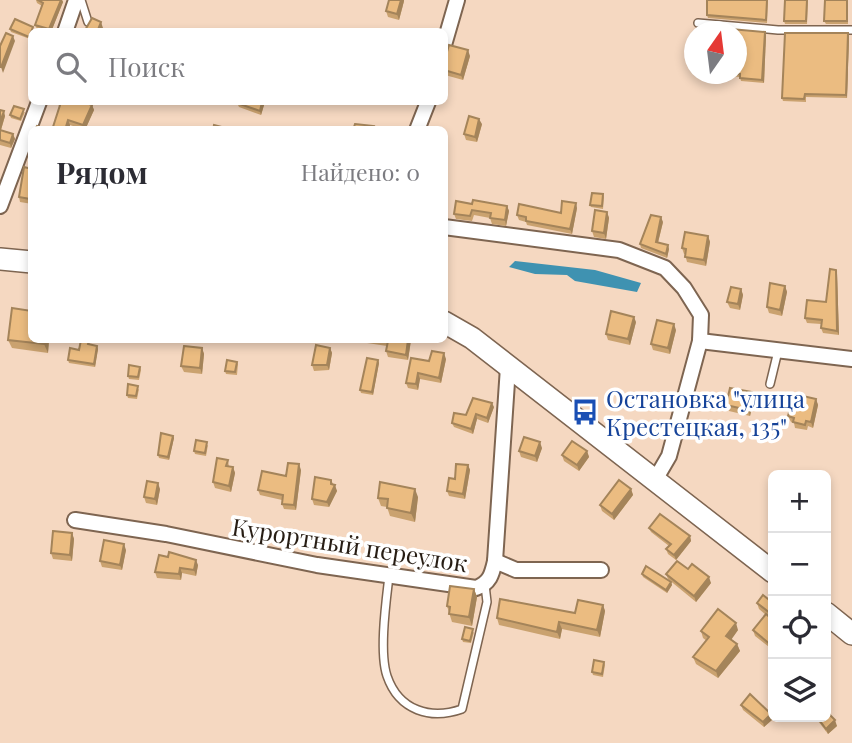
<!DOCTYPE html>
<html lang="ru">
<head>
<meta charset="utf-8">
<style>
	:root { --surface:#fff; --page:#f2f2f3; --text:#2b2b33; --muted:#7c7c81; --line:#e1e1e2 }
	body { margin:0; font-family:"Playfair Display",serif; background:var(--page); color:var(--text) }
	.controls { position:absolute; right:21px; bottom:21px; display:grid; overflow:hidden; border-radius:10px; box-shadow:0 4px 10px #0003 }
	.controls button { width:63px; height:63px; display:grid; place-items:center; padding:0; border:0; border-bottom:2px solid var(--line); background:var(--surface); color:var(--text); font:35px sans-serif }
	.compass { position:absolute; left:684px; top:21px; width:63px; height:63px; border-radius:50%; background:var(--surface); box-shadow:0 4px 10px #0003; rotate:14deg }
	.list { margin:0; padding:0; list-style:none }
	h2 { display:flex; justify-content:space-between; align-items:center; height:91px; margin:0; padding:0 28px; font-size:30px }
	h2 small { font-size:23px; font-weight:400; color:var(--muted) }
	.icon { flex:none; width:38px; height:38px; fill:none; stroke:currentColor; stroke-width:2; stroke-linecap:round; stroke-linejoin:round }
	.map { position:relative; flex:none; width:852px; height:743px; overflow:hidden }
	.search { position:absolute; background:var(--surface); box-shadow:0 4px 10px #0003; left:28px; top:28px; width:420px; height:77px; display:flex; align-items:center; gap:18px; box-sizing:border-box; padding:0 24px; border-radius:10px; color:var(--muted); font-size:26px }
	.panel { position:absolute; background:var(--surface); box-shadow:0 4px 10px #0003; left:28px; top:126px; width:420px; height:217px; border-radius:10px }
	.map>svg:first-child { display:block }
	.water { fill:#3f92b1 }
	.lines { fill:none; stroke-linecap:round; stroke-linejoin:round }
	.lane-casing { stroke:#7e6551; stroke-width:10 }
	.street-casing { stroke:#7e6551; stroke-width:18 }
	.primary-casing { stroke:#7e6551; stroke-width:24 }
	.lane { stroke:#fff; stroke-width:7 }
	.street { stroke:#fff; stroke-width:14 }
	.primary { stroke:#fff; stroke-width:21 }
	.wall { fill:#caa26f }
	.shaded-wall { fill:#a4845a }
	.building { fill:#ebbc81; stroke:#a4845a; stroke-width:2 }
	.labels { text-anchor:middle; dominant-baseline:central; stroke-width:7; stroke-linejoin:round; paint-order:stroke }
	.transit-label { font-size:24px; fill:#164399; stroke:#fff; text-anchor:start }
	.street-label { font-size:24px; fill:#271d14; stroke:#fff }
</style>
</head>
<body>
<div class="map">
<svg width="852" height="743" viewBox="0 0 852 743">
	<rect width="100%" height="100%" fill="#f5d8c1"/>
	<polygon class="water" points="515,261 595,270 641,283 637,292 575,281 567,275 535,274 509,267"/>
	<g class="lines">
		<g class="lane-casing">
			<g id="lane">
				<polyline points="81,0 88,22"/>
				<polyline points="698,23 778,30 852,30"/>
				<polyline points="770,384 778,351"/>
				<path d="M389,576c-3,26 -10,76 -2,100 12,35 44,44 75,33l25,-107 -2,-17"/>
			</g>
		</g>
		<g class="street-casing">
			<g id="street">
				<polyline points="65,32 76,0"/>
				<polyline points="444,45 457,0"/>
				<polyline points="417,130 428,102"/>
				<polyline points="0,206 39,102"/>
				<polyline points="444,227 619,250 665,268 684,288 701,315 700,341 669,456 655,480"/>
				<polyline points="700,341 852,359"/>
				<path d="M75,520l91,14 151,31 159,23c14,-5 16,-14 19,-27l21,9h85"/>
				<polyline points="495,561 508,367"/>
			</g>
		</g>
		<g class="primary-casing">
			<g id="primary">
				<polyline points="0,259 32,262"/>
				<polyline points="444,322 472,338 773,572"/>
				<polyline points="826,613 852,634"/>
			</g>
		</g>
		<use href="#lane" class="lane"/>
		<use href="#street" class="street"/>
		<use href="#primary" class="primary"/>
	</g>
	<g class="wall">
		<polygon points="36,0 62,0 63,2 51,32 44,32 37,29 35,25 42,6 37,3"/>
		<polygon points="707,0 768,0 767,23 708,18 707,15"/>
		<polygon points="785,0 808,0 807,24 785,24 784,21"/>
		<polygon points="825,0 848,0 848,24 826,24 824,21"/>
		<polygon points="404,1 399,20 388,17 386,11"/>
		<polygon points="10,29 34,30 34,32 32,32 30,39 11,32"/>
		<polygon points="766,35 764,83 741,81 740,77 706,74 737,74"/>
		<polygon points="849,36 847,98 806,97 806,102 783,101 782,98"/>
		<polygon points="470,56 463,80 445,75 444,70"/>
		<polygon points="53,102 83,102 92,105 94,110 85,130 70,125 69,130 52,130 60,106 54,103"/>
		<polygon points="265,102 261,115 239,107 237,103"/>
		<polygon points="0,110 5,116 1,130 13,134 15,139 11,148 0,145"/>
		<polygon points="25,112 21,121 11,118 10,115"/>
		<polygon points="482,124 477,142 466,140 464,134"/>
		<polygon points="32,169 32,204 20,202 19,197"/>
		<polygon points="603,194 604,197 603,209 591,207 590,205"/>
		<polygon points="472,204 507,206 509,211 506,226 492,224 490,218 474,215 472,221 456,219 454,214"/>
		<polygon points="577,208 572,234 527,225 526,222 519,220 517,215 561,213"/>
		<polygon points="607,212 609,218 606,239 594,237 592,231"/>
		<polygon points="663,222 658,243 669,249 667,258 641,248 640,244"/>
		<polygon points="708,236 710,242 706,266 687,262 685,254 684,254 682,248"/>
		<polygon points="837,274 839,335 823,333 821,328 821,324 807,323 805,318 826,302"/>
		<polygon points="785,286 787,292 782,316 769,313 767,307"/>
		<polygon points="741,289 743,295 740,310 730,308 727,302"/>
		<polygon points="636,322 630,345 608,340 606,334"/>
		<polygon points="676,330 670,354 653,350 651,344"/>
		<polygon points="8,340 49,340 48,353 12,348"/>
		<polygon points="81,340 91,340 89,345 98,349 95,367 69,363 68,360 79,350"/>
		<polygon points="298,340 311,340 310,342"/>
		<polygon points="366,340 411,340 408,360 388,357 386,351 387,346 367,343"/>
		<polygon points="202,348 204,354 202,374 184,372 181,366"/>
		<polygon points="330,348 332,353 329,370 314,371 312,365"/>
		<polygon points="446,359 441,383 420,379 418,390 408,388 406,383 429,361"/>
		<polygon points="237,362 238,364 237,375 226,374 225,371"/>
		<polygon points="379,363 373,395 361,393 360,390"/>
		<polygon points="140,367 141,370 139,380 129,379 128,376"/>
		<polygon points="139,389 137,399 128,398 127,395"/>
		<polygon points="752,392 754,398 750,416 729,411 726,405"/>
		<polygon points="816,399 818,405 813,428 808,426 807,430 795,428 794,423 791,422 788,416"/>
		<polygon points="494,407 488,423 477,419 473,434 454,427 452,423 466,415"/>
		<polygon points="173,436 174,438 169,460 159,458 158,455"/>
		<polygon points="208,445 206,456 195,454 194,451"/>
		<polygon points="542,448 537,462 521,457 519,451"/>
		<polygon points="587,451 589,457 579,471 564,461 562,455"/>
		<polygon points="228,460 229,467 233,467 235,473 231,492 215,488 213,482"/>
		<polygon points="468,465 470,470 465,499 449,496 447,491"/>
		<polygon points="301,470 296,510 284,509 282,504 282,500 260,495 258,490"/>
		<polygon points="331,480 337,491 329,507 314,505 312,499"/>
		<polygon points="160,489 157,505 146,503 144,497"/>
		<polygon points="631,489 633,495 614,520 602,511 600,505"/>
		<polygon points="418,497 415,522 390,516 387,507 381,506 378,498"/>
		<polygon points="649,528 690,536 691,541 676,560 668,554 666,549 669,546 651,532"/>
		<polygon points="72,533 74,539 72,561 53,559 51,553"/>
		<polygon points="126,550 122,570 102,567 100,561"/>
		<polygon points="198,565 196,576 182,573 181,580 157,578 155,572"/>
		<polygon points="688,569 711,583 696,602 668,579 666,574"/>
		<polygon points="642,574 671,582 672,585 667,593 643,577"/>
		<polygon points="474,589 477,597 472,626 452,622 447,606"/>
		<polygon points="757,603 773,603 773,617 772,619 773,650 755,636 753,630 766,615 759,609"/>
		<polygon points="603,605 605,611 600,637 562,629 560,639 499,625 497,618 575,613"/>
		<polygon points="738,630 731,639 737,644 740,651 718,678 696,664 693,657 707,641 703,638 701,631"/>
		<polygon points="474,632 471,643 463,642 462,639"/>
		<polygon points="604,662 605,665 603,677 593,675 592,672"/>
		<polygon points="741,705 773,719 764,727 743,710"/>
		<polygon points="815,717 826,717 837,726 828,734"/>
	</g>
	<g class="shaded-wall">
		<polygon points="61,0 62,0 63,2 51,32 49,32 49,29"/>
		<polygon points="401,0 404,0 404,1 399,20 397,14"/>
		<polygon points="101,22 103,28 101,32 97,32"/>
		<polygon points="765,32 766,35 764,83 762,80"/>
		<polygon points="848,33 849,36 847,98 846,95"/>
		<polygon points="13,36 15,41 3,73 1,67"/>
		<polygon points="468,50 470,56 463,80 461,75"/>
		<polygon points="262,102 265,102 261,115 260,111"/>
		<polygon points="92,105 94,110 85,130 83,125"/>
		<polygon points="4,111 5,116 0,133 0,122"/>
		<polygon points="479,119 482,124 477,142 475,137"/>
		<polygon points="68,120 70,125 69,130 65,130"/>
		<polygon points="13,134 15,139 11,148 10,143"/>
		<polygon points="576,203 577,208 572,234 570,229"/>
		<polygon points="507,206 509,211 506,226 505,220"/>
		<polygon points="607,212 609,218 606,239 604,233"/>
		<polygon points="661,217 663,222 657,246 656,242"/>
		<polygon points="708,236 710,242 706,266 704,260"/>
		<polygon points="668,245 669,249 667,258 666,254"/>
		<polygon points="836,270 837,274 839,335 837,331"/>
		<polygon points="785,286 787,292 782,316 780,310"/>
		<polygon points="741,289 743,295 740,310 738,304"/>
		<polygon points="634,317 636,322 630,345 628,339"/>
		<polygon points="674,324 676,330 670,354 668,348"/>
		<polygon points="45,340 49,340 48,353 44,344"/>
		<polygon points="408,340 411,340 408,360 406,355"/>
		<polygon points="97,346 98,349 95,367 94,364"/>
		<polygon points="202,348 204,354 202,374 200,368"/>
		<polygon points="330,348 332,353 329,370 327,365"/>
		<polygon points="444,353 446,359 441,383 439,378"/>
		<polygon points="378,360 379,363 373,395 372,392"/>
		<polygon points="418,373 420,379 418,390 416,384"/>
		<polygon points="752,392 754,398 750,416 748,410"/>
		<polygon points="816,399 818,405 813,428 811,422"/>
		<polygon points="492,403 494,407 488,423 487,418"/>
		<polygon points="476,414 477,419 473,434 471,429"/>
		<polygon points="173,436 174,438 169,460 168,457"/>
		<polygon points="540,442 542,448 537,462 535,456"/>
		<polygon points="587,451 589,457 579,471 577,465"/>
		<polygon points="299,464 301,470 296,510 294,505"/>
		<polygon points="468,465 470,470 465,499 463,494"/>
		<polygon points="233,467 235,473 231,492 229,486"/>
		<polygon points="158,483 160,489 157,505 155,499"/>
		<polygon points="335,485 337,491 329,507 327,502"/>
		<polygon points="415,489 418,497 415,522 411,513"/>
		<polygon points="631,489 633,495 614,520 612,514"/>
		<polygon points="72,533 74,539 72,561 70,555"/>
		<polygon points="690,536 691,541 676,560 674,555"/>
		<polygon points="124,544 126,550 122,570 120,565"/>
		<polygon points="196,560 198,565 196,576 194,570"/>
		<polygon points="180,568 182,573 181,580 179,574"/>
		<polygon points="709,577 711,583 696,602 694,596"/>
		<polygon points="671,582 672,585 667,593 666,590"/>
		<polygon points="474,589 477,597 472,626 469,617"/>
		<polygon points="603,605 605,611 600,637 597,630"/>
		<polygon points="773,609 773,617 772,619 770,613"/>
		<polygon points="559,622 562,629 560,639 557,632"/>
		<polygon points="736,623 738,630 729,643 726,636"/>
		<polygon points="737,644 740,651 718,678 716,671"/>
		<polygon points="771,714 773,719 764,727 763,722"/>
		<polygon points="835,720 837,726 828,734 826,729"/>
	</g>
	<g class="building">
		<polygon points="38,0 61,0 49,29 35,25 43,3"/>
		<polygon points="389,0 401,0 397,14 386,11"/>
		<polygon points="707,0 767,0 766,20 707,15"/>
		<polygon points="785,0 807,0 806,21 784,21"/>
		<polygon points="825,0 847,0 847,21 824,21"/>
		<polygon points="92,18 101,22 97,32 84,32"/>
		<polygon points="15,19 33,27 29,37 10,29"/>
		<polygon points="708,27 765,32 762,80 740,78 740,74 733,74 737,74 737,32 707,32"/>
		<polygon points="6,33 13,36 1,67 0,67 0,46"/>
		<polygon points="785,33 848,33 846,95 805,94 804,99 782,98"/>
		<polygon points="449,45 468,50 461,75 444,70 444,62"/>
		<polygon points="60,102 83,102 92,105 83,125 68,120 65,130 52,130 61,102"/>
		<polygon points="237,102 262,102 260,111 237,103"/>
		<polygon points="14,106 24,109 20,119 10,115"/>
		<polygon points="0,110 4,111 0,122"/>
		<polygon points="469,116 479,119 475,137 464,134"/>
		<polygon points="355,124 374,126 373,130 353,130"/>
		<polygon points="214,125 233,130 213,130"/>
		<polygon points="37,126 49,130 35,130"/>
		<polygon points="0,130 13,134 10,143 0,140"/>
		<polygon points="24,167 32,169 32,190 30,199 19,197"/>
		<polygon points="592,193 603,194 602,206 590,205"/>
		<polygon points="473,200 507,206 505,220 490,218 491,213 472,210 470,216 454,214 456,201 472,204"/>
		<polygon points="562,201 576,203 570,229 526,221 526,217 517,215 519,204 561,213"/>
		<polygon points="595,210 607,212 604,233 592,231"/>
		<polygon points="651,215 661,217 656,242 668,245 666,254 640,244"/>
		<polygon points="685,232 708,236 704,260 685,257 686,249 682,248"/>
		<polygon points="830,269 836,270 837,331 821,328 822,320 805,318 807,300 826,302"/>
		<polygon points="770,283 785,286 780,310 767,307"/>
		<polygon points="731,287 741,289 738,304 727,302"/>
		<polygon points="12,308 32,311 32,340 45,340 44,344 8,340"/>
		<polygon points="611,311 634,317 628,339 606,334"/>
		<polygon points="657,320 674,324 668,348 651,344"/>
		<polygon points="81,340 89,340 88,344 97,346 94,364 68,360 70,348 79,350"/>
		<polygon points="378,340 408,340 406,355 386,351 388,341"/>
		<polygon points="316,345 330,348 327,365 312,365"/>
		<polygon points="184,346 202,348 200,368 181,366"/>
		<polygon points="432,351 444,353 439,378 418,373 416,384 406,383 411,358 429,361"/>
		<polygon points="367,358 378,360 372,392 360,390"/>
		<polygon points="227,360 237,362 235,372 225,371"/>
		<polygon points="129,365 140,367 138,377 128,376"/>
		<polygon points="128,384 138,386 136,396 127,395"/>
		<polygon points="730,388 752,392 748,410 726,405"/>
		<polygon points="794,394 816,399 811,422 806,421 805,425 793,422 794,418 788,416"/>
		<polygon points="473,398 492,403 487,418 476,414 471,429 452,423 454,413 466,415"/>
		<polygon points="161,433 173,436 168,457 158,455"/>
		<polygon points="524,437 540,442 535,456 519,451"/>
		<polygon points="196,440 207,442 205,453 194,451"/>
		<polygon points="572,441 587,451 577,465 562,455"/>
		<polygon points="217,458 228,460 226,466 233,467 229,486 213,482"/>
		<polygon points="288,463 299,464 294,505 282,504 283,495 258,490 262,471 286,476"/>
		<polygon points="456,464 468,465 463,494 447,491 449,478 455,479"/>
		<polygon points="315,477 331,480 331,484 335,485 327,502 312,499"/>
		<polygon points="619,480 631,489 612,514 600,505"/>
		<polygon points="147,481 158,483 155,499 144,497"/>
		<polygon points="380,482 415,489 411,513 387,508 388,499 378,498"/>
		<polygon points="660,514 690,536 674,555 666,549 671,544 649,528"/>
		<polygon points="53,531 72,533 70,555 51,553"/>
		<polygon points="104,540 124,544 120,565 100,561"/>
		<polygon points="169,552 196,560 194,570 180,568 179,574 155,572 159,555 168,557"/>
		<polygon points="677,561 688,569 692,564 709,577 694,596 666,574"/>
		<polygon points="646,566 671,582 666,590 642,574"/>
		<polygon points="450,586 474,589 469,617 449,614 450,607 447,606"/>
		<polygon points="763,595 773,603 773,609 770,613 757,603"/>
		<polygon points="500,599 575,613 578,600 603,605 597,630 559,622 557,632 497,618"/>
		<polygon points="718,609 736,623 726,636 737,644 716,671 693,657 709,637 701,631"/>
		<polygon points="766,614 773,620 773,642 771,645 753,630"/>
		<polygon points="465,627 473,629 470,641 462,639"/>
		<polygon points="594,660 604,662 602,674 592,672"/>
		<polygon points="750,694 771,714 763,722 741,705"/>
		<polygon points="826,711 835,720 826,729 817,717 826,717"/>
	</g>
	<defs>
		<g id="bus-bare" transform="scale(2.1)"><path d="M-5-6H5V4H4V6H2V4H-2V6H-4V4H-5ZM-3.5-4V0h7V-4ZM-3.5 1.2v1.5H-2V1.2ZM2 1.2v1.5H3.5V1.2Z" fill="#1a4fb4" stroke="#fff" stroke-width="2.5" paint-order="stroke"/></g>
	</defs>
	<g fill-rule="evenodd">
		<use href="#bus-bare" x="585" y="412"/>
	</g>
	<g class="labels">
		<g class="transit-label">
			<text x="606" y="398">Остановка "улица<tspan x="606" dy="28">Крестецкая, 135"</tspan></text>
		</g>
		<g class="street-label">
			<text transform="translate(350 544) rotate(9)">Курортный переулок</text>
		</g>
	</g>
</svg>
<div class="controls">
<button>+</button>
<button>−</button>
<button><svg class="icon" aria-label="locate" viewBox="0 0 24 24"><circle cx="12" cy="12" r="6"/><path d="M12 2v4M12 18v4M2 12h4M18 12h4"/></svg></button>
<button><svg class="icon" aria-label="layers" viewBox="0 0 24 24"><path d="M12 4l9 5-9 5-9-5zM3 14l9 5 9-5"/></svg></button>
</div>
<svg class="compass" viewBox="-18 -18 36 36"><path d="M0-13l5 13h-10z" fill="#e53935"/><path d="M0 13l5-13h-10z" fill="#7c7c81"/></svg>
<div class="search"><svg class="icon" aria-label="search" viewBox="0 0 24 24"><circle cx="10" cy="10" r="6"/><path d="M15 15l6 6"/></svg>Поиск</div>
<section class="panel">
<h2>Рядом<small>Найдено: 0</small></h2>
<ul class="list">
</ul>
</section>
</div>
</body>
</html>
